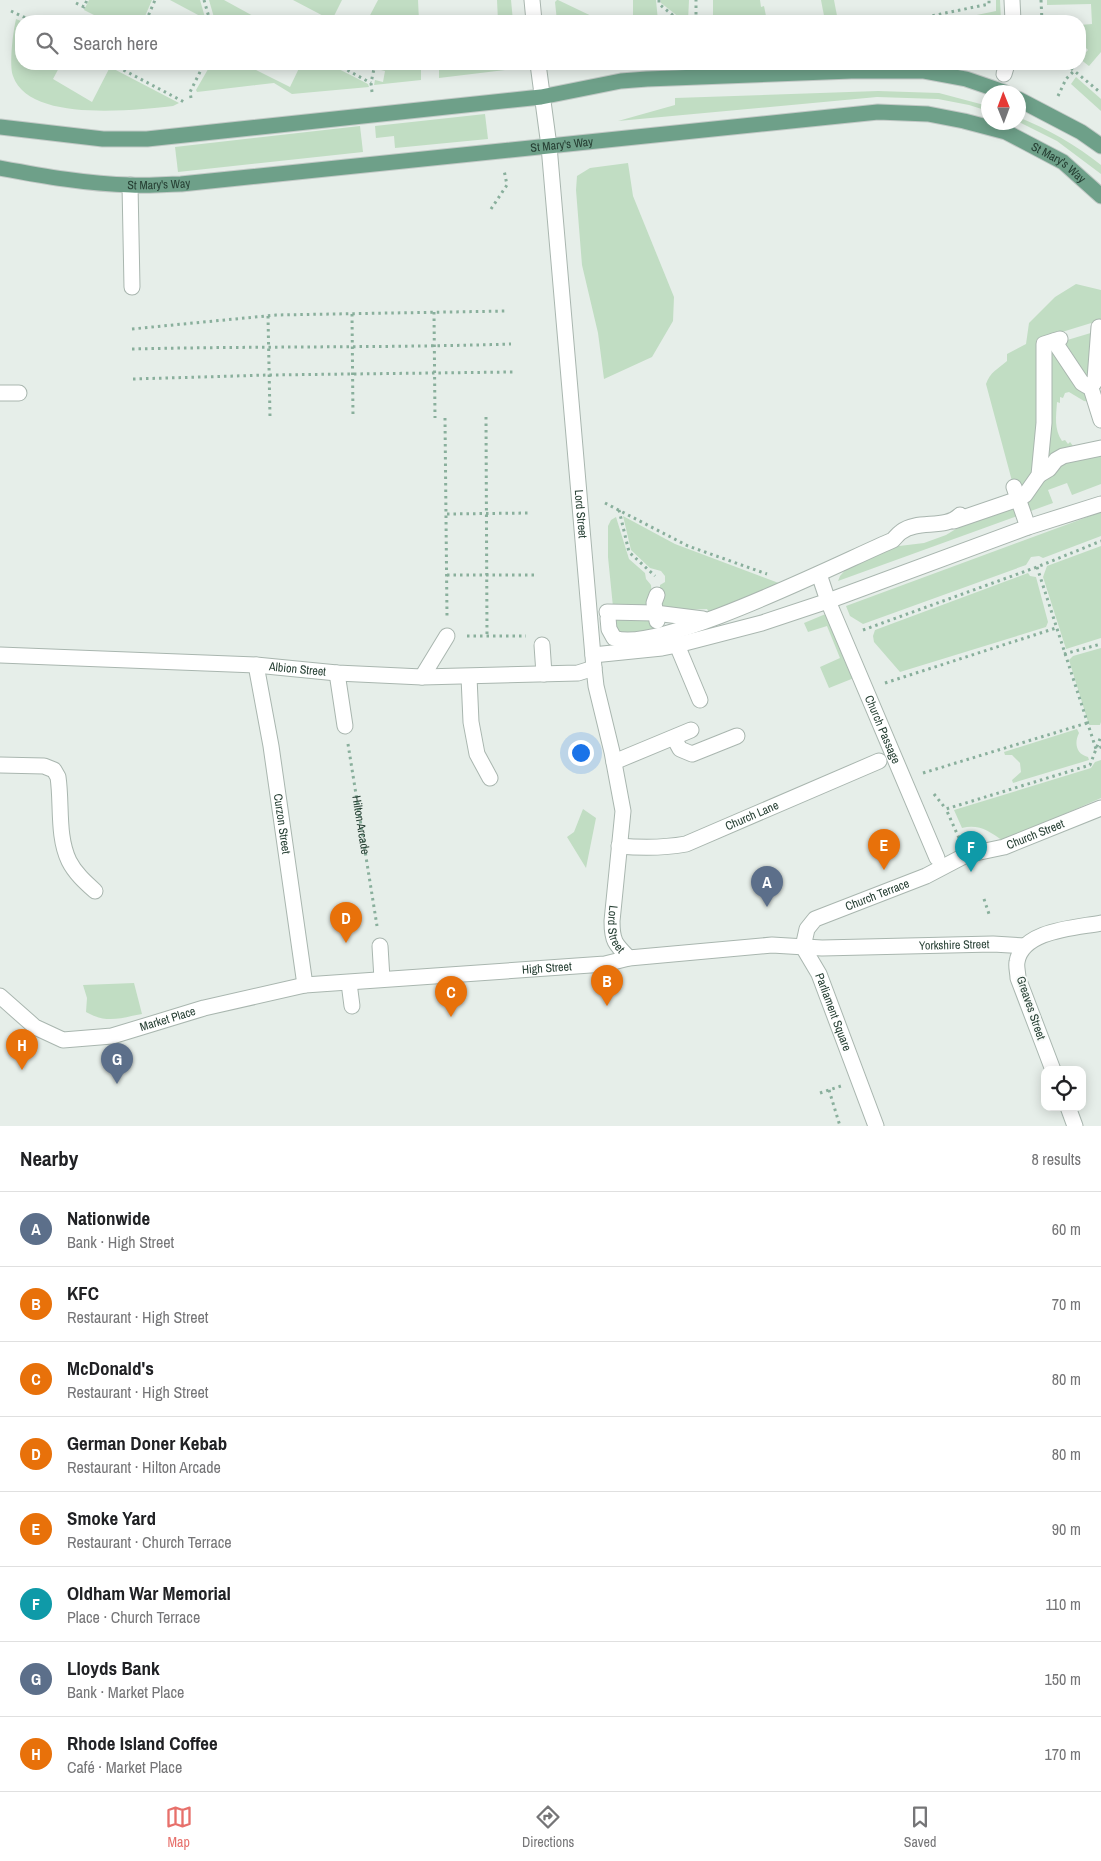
<!DOCTYPE html>
<html lang="en">
<head>
<meta charset="utf-8">
<style>
	:root { --surface:#fff; --page:#f6f6f6; --text:#202124; --muted:#757577; --line:#e0e0e0; --accent:#e7706b }
	body { margin:0; font-family:"Archivo Narrow",sans-serif; background:var(--page); color:var(--text) }
	.controls { position:absolute; right:15px; bottom:15px; display:grid; overflow:hidden; border-radius:10px; box-shadow:0 2px 12px #0003 }
	.controls button { width:45px; height:45px; display:grid; place-items:center; padding:0; border:0; border-bottom:1px solid var(--line); background:var(--surface); color:var(--text); font:25px sans-serif }
	.compass { position:absolute; left:981px; top:85px; width:45px; height:45px; border-radius:50%; background:var(--surface); box-shadow:0 2px 12px #0003; rotate:359deg }
	.you { position:absolute; left:580px; top:752px; width:18px; height:18px; margin:-12px; border:4px solid #fff; border-radius:50%; background:#1a73e8; box-shadow:0 0 0 8px #1a73e833 }
	.badge { display:grid; place-items:center; width:32px; height:32px; border-radius:50%; background:var(--accent); color:#fff; font-size:16px; font-weight:700 }
	.pin { position:absolute; translate:-50% -41px; filter:drop-shadow(0 1px 2px #0008) }
	.pin::after { content:''; position:absolute; top:26px; width:18px; height:15px; background:inherit; clip-path:polygon(0 0,100% 0,50% 100%) }
	.list { margin:0; padding:0; list-style:none }
	h2 { display:flex; justify-content:space-between; align-items:center; height:65px; margin:0; padding:0 20px; font-size:21px }
	h2 small { font-size:16px; font-weight:400; color:var(--muted) }
	.list li { display:grid; grid-template-columns:32px 1fr auto; gap:15px; align-items:center; box-sizing:border-box; height:75px; padding:0 20px; border-top:1px solid var(--line) }
	.list b { display:block; font-size:19px; white-space:nowrap }
	.list p { margin:0; font-size:16px; white-space:nowrap; color:var(--muted) }
	.list em { font-size:16px; font-style:normal; color:var(--muted) }
	.icon { flex:none; width:28px; height:28px; fill:none; stroke:currentColor; stroke-width:2; stroke-linecap:round; stroke-linejoin:round }
	.map { position:relative; flex:none; width:1101px; height:1126px; overflow:hidden }
	.search { position:absolute; background:var(--surface); box-shadow:0 2px 12px #0003; left:15px; right:15px; top:15px; height:55px; display:flex; align-items:center; gap:12px; box-sizing:border-box; padding:0 18px; border-radius:20px; color:var(--muted); font-size:19px }
	.sheet { height:665px; background:var(--surface) }
	nav { display:flex; justify-content:space-around; align-items:center; box-sizing:border-box; height:70px; border-top:1px solid var(--line); background:var(--surface); font-size:14px; color:var(--muted) }
	nav a { display:grid; justify-items:center; gap:2px }
	nav .on { color:var(--accent) }
	.map>svg:first-child { display:block }
	.green { fill:#c1ddc3 }
	.lines { fill:none; stroke-linecap:round; stroke-linejoin:round }
	.minor-casing { stroke:#a9b6af; stroke-width:17 }
	.major-casing { stroke:#c2c9c6; stroke-width:17 }
	.path { stroke:#89af9c; stroke-width:3; stroke-dasharray:2.5 4; stroke-linecap:butt }
	.minor { stroke:#fff; stroke-width:15 }
	.major { stroke:#6ea089; stroke-width:15 }
	.labels { text-anchor:middle; dominant-baseline:central; stroke-width:4; stroke-linejoin:round; paint-order:stroke }
	.street-label { font-size:12px; fill:#263f33; stroke:#f7faf8 }
</style>
</head>
<body>
<div class="map">
<svg width="1101" height="1126" viewBox="0 0 1101 1126">
	<rect width="100%" height="100%" fill="#e6eee9"/>
	<g class="green">
		<polygon points="89,0 152,0 143,21 106,21 84,10"/>
		<polygon points="170,0 200,0 206,21 198,21 200,16"/>
		<polygon points="209,0 224,0 255,17 237,21 215,21"/>
		<polygon points="293,0 342,0 334,16 337,17 335,21 333,21"/>
		<polygon points="378,0 418,0 419,21 367,21"/>
		<polygon points="497,0 511,0 513,21 498,21"/>
		<polygon points="557,0 558,0 602,21 557,21 555,2"/>
		<polygon points="633,0 656,0 658,21 631,21 633,21"/>
		<polygon points="661,0 689,0 688,21 684,21 661,3"/>
		<polygon points="713,0 760,0 761,7 764,6 767,21 713,21"/>
		<polygon points="821,0 834,0 838,21 825,21"/>
		<polygon points="996,0 1000,0 1001,21 948,21 996,11"/>
		<polygon points="1047,0 1101,0 1101,52 1089,66 1080,59 1088,50 1080,42 1080,25 1092,24 1091,4 1047,5"/>
		<path d="M16,19l5,2v43h40l-8,15 39,23 18,-35 69,36 -6,3c-38,4 -144,17 -160,-30 -4,-12 0,-44 3,-57z"/>
		<polygon points="211,64 249,64 248,66 290,87 301,64 329,64 368,84 369,87 292,94 274,83 197,92 196,90"/>
		<polygon points="378,64 421,64 421,80 374,85 375,80 383,82 385,71 377,69"/>
		<polygon points="439,64 510,64 505,70 439,78"/>
		<polygon points="1076,77 1101,99 1101,111 1071,84"/>
		<polygon points="878,91 939,93 988,106 988,111 969,105 938,99 877,97 618,121 675,105 675,98"/>
		<polygon points="485,114 488,139 395,148 394,136 376,138 375,126"/>
		<path d="M1018,117c30,12 58,28 83,48v9l-44,-33 -38,-19z"/>
		<polygon points="360,126 363,152 178,172 175,147"/>
		<polygon points="628,163 633,196 674,297 673,321 652,357 604,379 598,333 582,265 576,190 577,176 590,168"/>
		<path d="M1076,284l25,6v30l-65,20 2,9 1,72 -7,55 -11,12 -9,-7 -26,-97c4,-12 12,-15 21,-23v-7l19,-10 3,-21 26,-26z"/>
		<polygon points="1094,332 1088,378 1064,341"/>
		<path d="M1052,350l40,52 -8,-1 -15,-9 -4,1 -2,5 -3,-1v6l-3,-1c-1,15 -3,27 5,39l3,-1 3,4 2,-2 6,8 -31,18 7,-46z"/>
		<polygon points="1101,450 1101,484 1072,495 1067,483 1048,490 1053,503 1028,512 1025,504 1049,469"/>
		<polygon points="1015,507 1020,515 838,581 840,576 848,567 891,547 924,543 946,535 969,521"/>
		<polygon points="1101,512 1101,536 1043,558 1039,556 1031,557 1026,565 863,624 850,616 846,606"/>
		<polygon points="623,516 675,544 784,585 710,614 707,609 663,611 660,609 660,585 665,582 665,576 661,571 650,568 631,550"/>
		<polygon points="616,517 629,559 645,573 646,579 651,585 652,596 650,609 613,607 608,557 608,526 611,520"/>
		<polygon points="1101,546 1101,638 1066,649 1043,577 1047,566"/>
		<polygon points="1028,573 1030,576 1036,577 1048,622 1046,627 900,672 874,642 873,636 875,630"/>
		<polygon points="828,613 854,678 829,688 820,667 840,658 827,626 808,632 804,623"/>
		<polygon points="652,617 655,631 626,635 615,629 614,618"/>
		<polygon points="1101,648 1101,722 1100,725 1089,725 1069,660 1073,656"/>
		<path d="M1077,729l2,4c-5,10 -3,21 9,24l1,3 -76,23 -1,-3 9,-8 -1,-9 -8,-8h-7l-1,-3z"/>
		<path d="M1101,760v38l-98,43c-14,-10 -24,-17 -41,-13l-8,-18 137,-42 4,-6z"/>
		<polygon points="583,809 596,818 586,868 567,837 574,832"/>
		<path d="M134,983l8,31c-22,4 -35,10 -56,-2l1,-14 -4,-13z"/>
	</g>
	<g class="lines">
		<g class="minor-casing">
			<g id="minor">
				<polyline points="532,0 534,21"/>
				<polyline points="1012,0 1013,21"/>
				<path id="s2" d="M538,64l11,82 45,522 2,18 16,66 11,59 -11,110c0,20 3,23 17,37"/>
				<polyline points="1004,74 1007,64"/>
				<polyline points="130,185 132,287"/>
				<polyline points="1054,341 1082,383 1087,386 1094,383 1095,379 1099,327"/>
				<polyline points="1090,385 1101,420"/>
				<polyline points="0,393 19,393"/>
				<polyline points="1039,475 1049,469 1056,460 1063,456 1101,448"/>
				<polyline points="1014,487 1028,527"/>
				<polyline points="954,521 1018,499 1025,495 1039,475 1044,423 1044,344 1060,339"/>
				<path id="s3" d="M819,574l9,27 109,257"/>
				<polyline points="657,595 654,603 657,621"/>
				<polyline points="607,612 655,613 703,619"/>
				<path d="M608,618l1,11 5,9c46,16 227,-76 279,-98 2,-2 5,-6 8,-8 17,-13 44,-2 59,-17"/>
				<polyline points="542,645 544,674"/>
				<polyline points="677,645 762,623 828,601 1028,527 1101,504"/>
				<path id="s4" d="M0,655l256,10 81,8 85,4 156,-4 16,-5"/>
				<polyline points="593,655 662,648 677,645 700,700"/>
				<path id="s5" d="M256,665l15,81 34,239"/>
				<polyline points="337,673 345,726"/>
				<polyline points="422,677 447,636"/>
				<polyline points="469,677 471,722 477,754 490,778"/>
				<polyline points="674,738 680,749 692,754 737,736"/>
				<polyline points="614,762 691,730"/>
				<path d="M0,765l44,1 10,4 4,7c4,27 -1,59 11,84 6,12 16,21 26,30"/>
				<path id="s6" d="M619,846c23,2 45,2 67,-2l193,-83"/>
				<polyline points="380,946 382,979"/>
				<path id="s7" d="M803,947l4,-18 8,-10 111,-43 40,-21 38,-8 97,-39"/>
				<path id="s8" d="M803,947l16,27 57,152"/>
				<polyline points="349,983 352,1006"/>
				<path id="s9" d="M0,996l35,31 28,13 49,-4 92,-28 101,-23 300,-21 24,-6 143,-13 50,3 171,-4 32,2"/>
				<path d="M1053,1070l-35,-92c0,-5 -2,-11 -1,-16 5,-32 58,-34 84,-39"/>
				<polyline points="1068,1107 1075,1126"/>
			</g>
		</g>
		<g class="major-casing">
			<g id="major">
				<polyline points="1018,99 1081,132 1101,146"/>
				<polyline points="0,127 103,139 147,139 541,97 621,81 647,79 851,71 923,71 966,79 1004,92"/>
				<path id="s10" d="M0,168c43,8 87,16 131,17 17,1 33,-1 50,-1l697,-72 50,2 36,7 42,11 57,30 38,34"/>
			</g>
		</g>
		<g class="path">
			<polyline points="204,0 210,21"/>
			<polyline points="659,0 659,4 680,21"/>
			<polyline points="1041,0 1042,21"/>
			<polyline points="76,3 84,7 87,0"/>
			<polyline points="11,11 32,21"/>
			<polyline points="146,21 155,0"/>
			<polyline points="696,21 696,0"/>
			<polyline points="907,21 989,4 989,0"/>
			<polyline points="112,64 186,103"/>
			<polyline points="336,64 371,83"/>
			<polyline points="1066,64 1101,93"/>
			<polyline points="372,92 371,83 375,64"/>
			<polyline points="1058,96 1066,79 1074,71"/>
			<polyline points="191,98 190,92 204,64"/>
			<polyline points="491,209 507,185 504,170"/>
			<polyline points="434,312 435,418"/>
			<polyline points="352,314 353,417"/>
			<polyline points="268,316 270,417"/>
			<polyline points="132,329 276,315 508,311"/>
			<path d="M132,349c126,-3 253,-1 379,-5"/>
			<polyline points="133,379 269,375 513,372"/>
			<polyline points="486,417 487,636"/>
			<polyline points="445,418 447,617"/>
			<polyline points="605,503 688,546 767,574"/>
			<polyline points="619,510 629,552 655,576"/>
			<polyline points="447,514 529,513"/>
			<polyline points="1037,567 1096,749 1101,747"/>
			<polyline points="447,575 534,575"/>
			<polyline points="863,630 1037,567 1101,541"/>
			<polyline points="467,636 526,636"/>
			<polyline points="1064,654 1101,644"/>
			<polyline points="885,683 1056,628"/>
			<path id="s1" d="M348,744l29,182"/>
			<polyline points="923,773 1087,723"/>
			<polyline points="934,794 946,809"/>
			<polyline points="959,838 946,809 1090,765 1101,736"/>
			<polyline points="984,899 989,914"/>
			<polyline points="829,1090 840,1126"/>
			<polyline points="820,1093 841,1086"/>
		</g>
		<use href="#minor" class="minor"/>
		<use href="#major" class="major"/>
	</g>
	<g class="labels">
		<g class="street-label">
			<text stroke="none"><textPath href="#s10" startOffset="565">St Mary's Way</textPath></text>
			<text stroke="none"><textPath href="#s10" startOffset="1074">St Mary's Way</textPath></text>
			<text stroke="none"><textPath href="#s10" startOffset="160">St Mary's Way</textPath></text>
			<text stroke="none"><textPath href="#s2" startOffset="452">Lord Street</textPath></text>
			<text stroke="none"><textPath href="#s4" startOffset="298">Albion Street</textPath></text>
			<text stroke="none"><textPath href="#s3" startOffset="168">Church Passage</textPath></text>
			<text stroke="none"><textPath href="#s6" startOffset="139">Church Lane</textPath></text>
			<text stroke="none"><textPath href="#s5" startOffset="161">Curzon Street</textPath></text>
			<text stroke="none"><textPath href="#s1" startOffset="82">Hilton Arcade</textPath></text>
			<text stroke="none"><textPath href="#s7" startOffset="268">Church Street</textPath></text>
			<text stroke="none"><textPath href="#s7" startOffset="98">Church Terrace</textPath></text>
			<text stroke="none"><textPath href="#s2" startOffset="872">Lord Street</textPath></text>
			<text stroke="none"><textPath href="#s9" startOffset="978">Yorkshire Street</textPath></text>
			<text stroke="none"><textPath href="#s9" startOffset="569">High Street</textPath></text>
			<text transform="translate(1031 1008) rotate(71)">Greaves Street</text>
			<text stroke="none"><textPath href="#s8" startOffset="72">Parliament Square</textPath></text>
			<text stroke="none"><textPath href="#s9" startOffset="185">Market Place</textPath></text>
		</g>
	</g>
</svg>
<div class="controls">
<button><svg class="icon" aria-label="locate" viewBox="0 0 24 24"><circle cx="12" cy="12" r="6"/><path d="M12 2v4M12 18v4M2 12h4M18 12h4"/></svg></button>
</div>
<svg class="compass" viewBox="-18 -18 36 36"><path d="M0-13l5 13h-10z" fill="#e53935"/><path d="M0 13l5-13h-10z" fill="#757577"/></svg>
<div class="you"></div>
<div class="pin badge" style="left:767px;top:907px;background:#5c6f8a">A</div>
<div class="pin badge" style="left:607px;top:1006px;background:#e8710a">B</div>
<div class="pin badge" style="left:451px;top:1017px;background:#e8710a">C</div>
<div class="pin badge" style="left:346px;top:943px;background:#e8710a">D</div>
<div class="pin badge" style="left:884px;top:870px;background:#e8710a">E</div>
<div class="pin badge" style="left:971px;top:872px;background:#0f9aa8">F</div>
<div class="pin badge" style="left:117px;top:1084px;background:#5c6f8a">G</div>
<div class="pin badge" style="left:22px;top:1070px;background:#e8710a">H</div>
<div class="search"><svg class="icon" aria-label="search" viewBox="0 0 24 24"><circle cx="10" cy="10" r="6"/><path d="M15 15l6 6"/></svg>Search here</div>
</div>
<section class="sheet">
<h2>Nearby<small>8 results</small></h2>
<ul class="list">
<li><span class="badge" style="background:#5c6f8a">A</span><div><b>Nationwide</b><p>Bank · High Street</p></div><em>60 m</em></li>
<li><span class="badge" style="background:#e8710a">B</span><div><b>KFC</b><p>Restaurant · High Street</p></div><em>70 m</em></li>
<li><span class="badge" style="background:#e8710a">C</span><div><b>McDonald's</b><p>Restaurant · High Street</p></div><em>80 m</em></li>
<li><span class="badge" style="background:#e8710a">D</span><div><b>German Doner Kebab</b><p>Restaurant · Hilton Arcade</p></div><em>80 m</em></li>
<li><span class="badge" style="background:#e8710a">E</span><div><b>Smoke Yard</b><p>Restaurant · Church Terrace</p></div><em>90 m</em></li>
<li><span class="badge" style="background:#0f9aa8">F</span><div><b>Oldham War Memorial</b><p>Place · Church Terrace</p></div><em>110 m</em></li>
<li><span class="badge" style="background:#5c6f8a">G</span><div><b>Lloyds Bank</b><p>Bank · Market Place</p></div><em>150 m</em></li>
<li><span class="badge" style="background:#e8710a">H</span><div><b>Rhode Island Coffee</b><p>Café · Market Place</p></div><em>170 m</em></li>
</ul>
</section>
<nav>
<a class="on"><svg class="icon" aria-label="map" viewBox="0 0 24 24"><path d="M3 6l6-2 6 2 6-2v14l-6 2-6-2-6 2zM9 4v14M15 6v14"/></svg>Map</a>
<a><svg class="icon" aria-label="directions" viewBox="0 0 24 24"><path d="M12 3l9 9-9 9-9-9zM9 14v-3h6M13 9l2 2-2 2"/></svg>Directions</a>
<a><svg class="icon" aria-label="saved" viewBox="0 0 24 24"><path d="M7 4h10v16l-5-4-5 4z"/></svg>Saved</a>
</nav>
</body>
</html>
